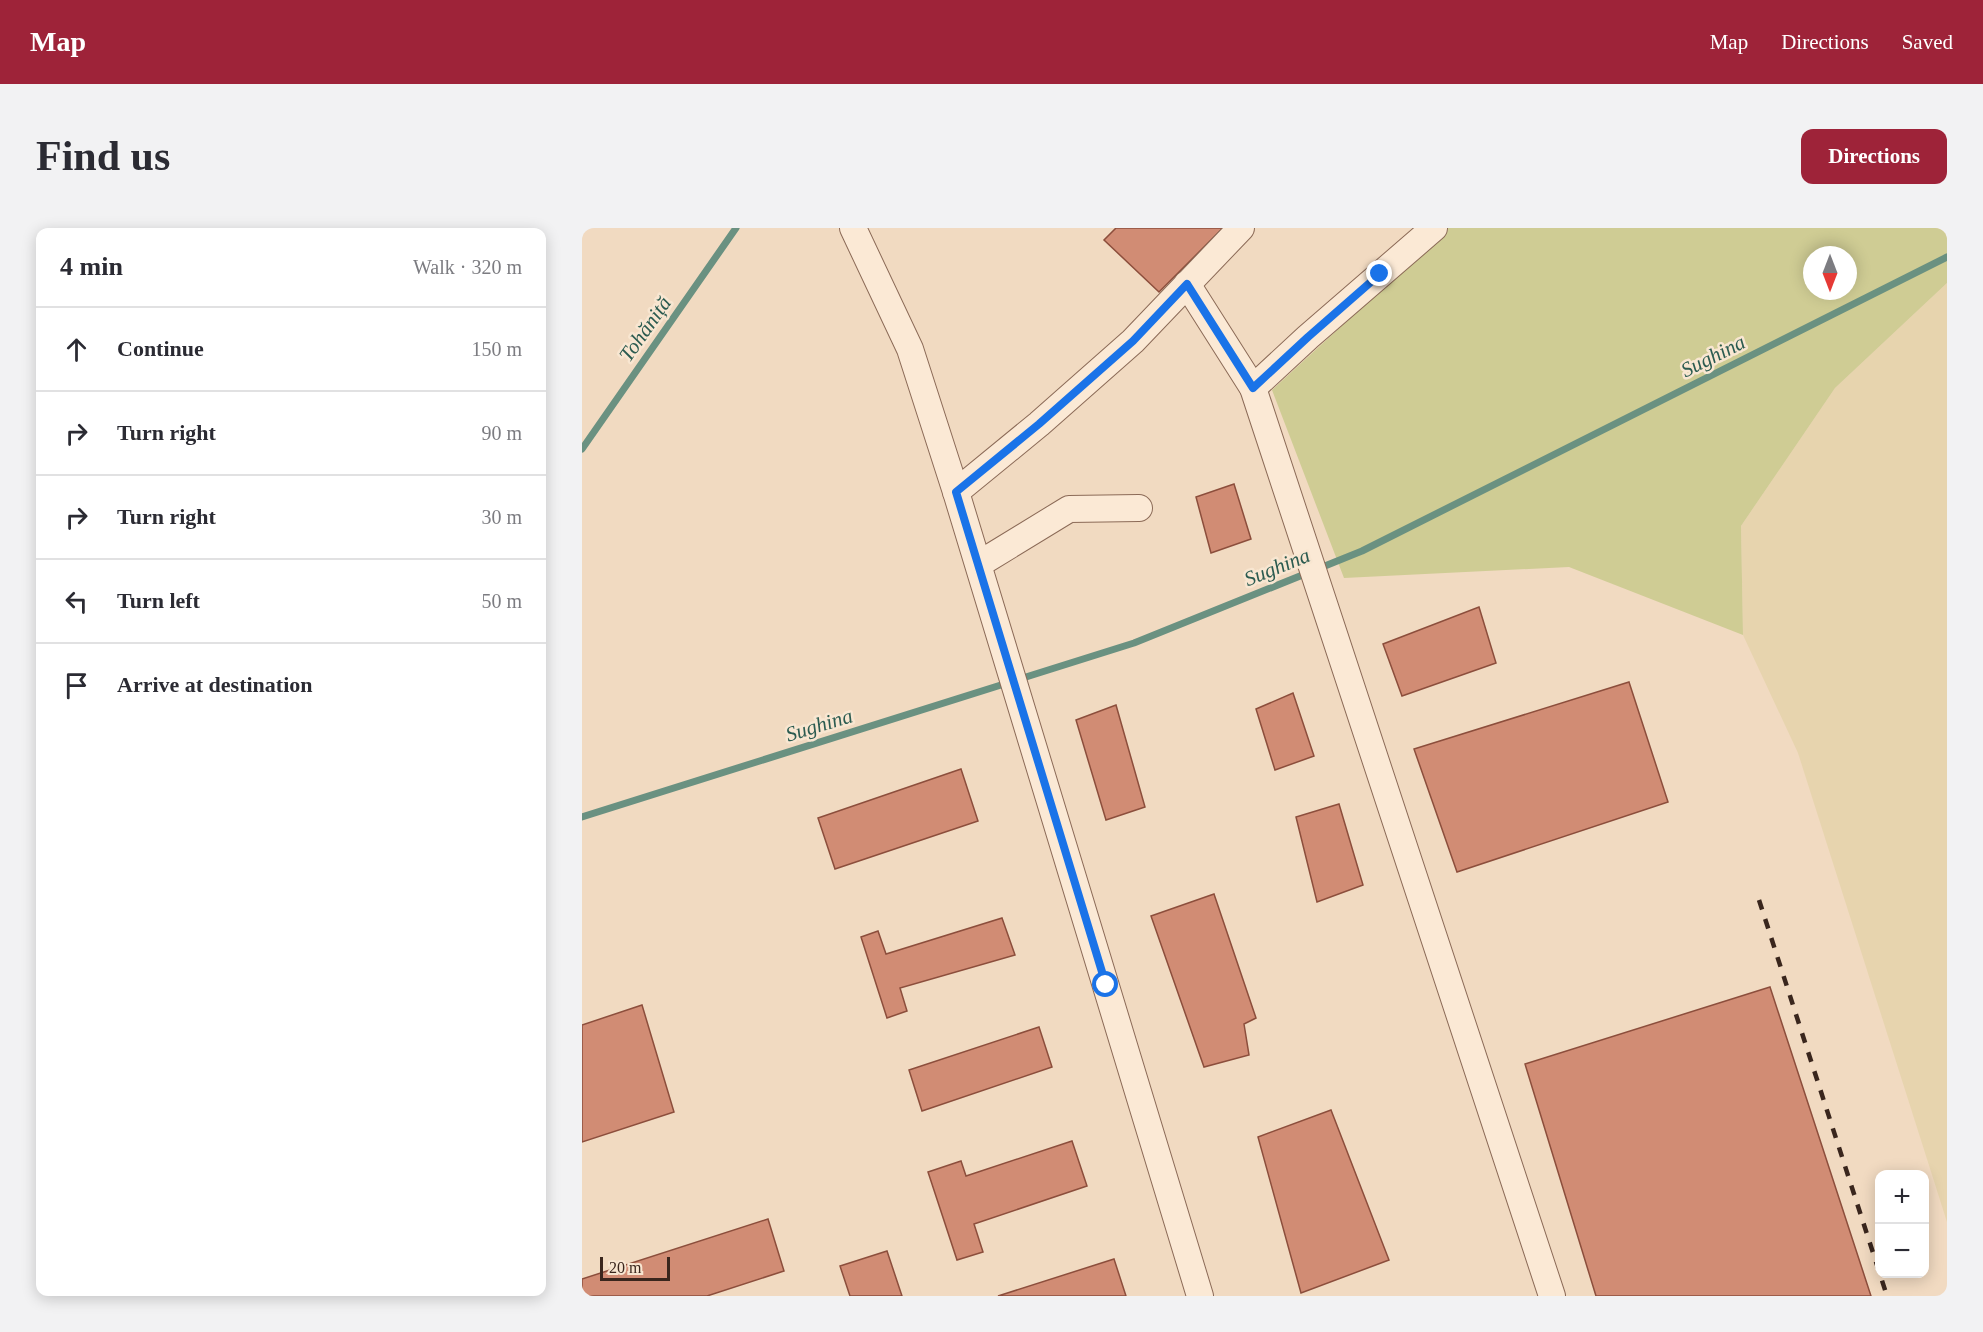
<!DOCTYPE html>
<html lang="en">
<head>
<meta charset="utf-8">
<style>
	:root { --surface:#fff; --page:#f2f2f3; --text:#2b2b33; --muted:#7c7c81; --line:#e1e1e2; --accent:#9e2339 }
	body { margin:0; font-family:Georgia,serif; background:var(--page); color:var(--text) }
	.controls { position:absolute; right:18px; bottom:18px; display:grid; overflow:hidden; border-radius:12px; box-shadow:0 3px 15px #0003 }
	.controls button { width:54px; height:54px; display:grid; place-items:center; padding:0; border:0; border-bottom:2px solid var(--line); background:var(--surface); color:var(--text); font:30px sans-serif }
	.compass { position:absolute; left:1221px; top:18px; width:54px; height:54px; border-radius:50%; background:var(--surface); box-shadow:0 3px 15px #0003; rotate:180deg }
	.scale { position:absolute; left:18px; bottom:15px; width:70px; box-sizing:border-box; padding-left:6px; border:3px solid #3a261d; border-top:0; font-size:16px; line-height:21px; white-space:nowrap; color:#3a261d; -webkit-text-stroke:4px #f8e6d1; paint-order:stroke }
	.stop { position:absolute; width:18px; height:18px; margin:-14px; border:4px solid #1a73e8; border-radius:50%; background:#fff }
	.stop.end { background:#1a73e8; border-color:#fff; box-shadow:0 2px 6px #0008 }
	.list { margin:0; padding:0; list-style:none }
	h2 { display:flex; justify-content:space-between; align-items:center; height:78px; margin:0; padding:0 24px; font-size:26px }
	h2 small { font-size:20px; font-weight:400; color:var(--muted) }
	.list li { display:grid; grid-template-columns:39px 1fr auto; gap:18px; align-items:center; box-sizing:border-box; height:84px; padding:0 24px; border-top:2px solid var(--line) }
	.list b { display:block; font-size:22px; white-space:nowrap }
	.list em { font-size:20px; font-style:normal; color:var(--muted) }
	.icon { flex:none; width:33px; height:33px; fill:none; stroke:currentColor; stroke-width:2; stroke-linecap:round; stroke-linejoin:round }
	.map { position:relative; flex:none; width:1365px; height:1068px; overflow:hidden; border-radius:12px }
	header { display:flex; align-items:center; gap:36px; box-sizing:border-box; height:84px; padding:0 30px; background:var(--accent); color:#fff }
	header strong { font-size:28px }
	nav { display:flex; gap:33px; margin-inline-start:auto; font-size:21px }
	.intro { display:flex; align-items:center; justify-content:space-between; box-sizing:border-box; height:144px; padding:0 36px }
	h1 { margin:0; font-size:42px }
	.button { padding:15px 27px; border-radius:12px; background:var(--accent); color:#fff; font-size:21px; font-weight:700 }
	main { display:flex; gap:36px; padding:0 36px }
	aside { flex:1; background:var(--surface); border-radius:12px; box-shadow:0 3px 15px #0003 }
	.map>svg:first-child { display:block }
	.farmland { fill:#e7d4ae }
	.green { fill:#cfcc94; fill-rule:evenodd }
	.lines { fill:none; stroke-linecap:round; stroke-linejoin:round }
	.stream { stroke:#6a9181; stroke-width:7 }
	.building { fill:#d18c74; stroke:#8c4e3c; stroke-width:1.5 }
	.minor-casing { stroke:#8b6a57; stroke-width:28 }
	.minor { stroke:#fbe9d5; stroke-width:26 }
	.rail { stroke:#3a261d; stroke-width:4.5; stroke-dasharray:10 10; stroke-linecap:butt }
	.route { stroke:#1a73e8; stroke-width:8 }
	.labels { text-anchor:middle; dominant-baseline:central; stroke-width:5; stroke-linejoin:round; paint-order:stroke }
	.water-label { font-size:21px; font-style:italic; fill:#2b5b50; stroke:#f8e6d1 }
</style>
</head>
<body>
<header>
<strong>Map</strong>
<nav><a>Map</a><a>Directions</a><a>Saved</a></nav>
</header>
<div class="intro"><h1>Find us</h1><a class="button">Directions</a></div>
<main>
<aside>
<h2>4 min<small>Walk · 320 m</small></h2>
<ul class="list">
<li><svg class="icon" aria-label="ahead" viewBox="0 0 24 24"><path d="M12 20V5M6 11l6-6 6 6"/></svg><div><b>Continue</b></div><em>150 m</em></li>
<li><svg class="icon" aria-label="right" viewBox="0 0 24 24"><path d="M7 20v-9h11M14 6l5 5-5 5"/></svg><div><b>Turn right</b></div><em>90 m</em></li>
<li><svg class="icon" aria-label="right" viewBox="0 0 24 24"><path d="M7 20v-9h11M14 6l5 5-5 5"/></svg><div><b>Turn right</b></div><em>30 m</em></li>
<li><svg class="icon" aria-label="left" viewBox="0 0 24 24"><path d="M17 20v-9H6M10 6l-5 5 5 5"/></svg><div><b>Turn left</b></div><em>50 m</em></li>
<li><svg class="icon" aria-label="arrive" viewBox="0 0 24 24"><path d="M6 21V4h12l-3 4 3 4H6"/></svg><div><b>Arrive at destination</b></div></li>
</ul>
</aside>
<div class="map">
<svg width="1365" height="1068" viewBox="0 0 1365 1068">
	<rect width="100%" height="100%" fill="#f1dac1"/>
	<polygon class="farmland" points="1365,55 1365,994 1216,525 1161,407 1159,298 1253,160"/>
	<path class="green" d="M866,0h499v55l-112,105 -94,138 2,109 -174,-68 -225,11 -72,-188zM1230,27h36v36h-36z"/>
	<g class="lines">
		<g class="stream">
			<polyline points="0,221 154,0"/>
			<polyline points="0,589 552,415 780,323 1365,29"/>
		</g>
	</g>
	<g class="building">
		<polygon points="534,0 641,0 577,64 522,12"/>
		<polygon points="652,256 669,311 629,325 614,269"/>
		<polygon points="897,379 914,435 820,468 801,416"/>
		<polygon points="1047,454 1086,574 875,644 832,521"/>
		<polygon points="711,465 732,528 693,542 674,481"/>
		<polygon points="534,477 563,579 524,592 494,492"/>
		<polygon points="379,541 396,593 253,641 236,590"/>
		<polygon points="757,576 781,657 735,674 714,589"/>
		<polygon points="632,666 674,790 662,796 667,827 622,839 569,688"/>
		<polygon points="420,690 433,727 318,760 325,783 305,790 279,709 296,703 304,726"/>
		<polygon points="1188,759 1289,1068 1014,1068 943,836"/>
		<polygon points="60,777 92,884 0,914 0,797"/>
		<polygon points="457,799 470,839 340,883 327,842"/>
		<polygon points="749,882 807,1032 719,1065 676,909"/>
		<polygon points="490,913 505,958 392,996 401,1024 375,1032 346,944 379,933 384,948"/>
		<polygon points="186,991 202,1043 125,1068 0,1068 0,1051"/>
		<polygon points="305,1023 320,1068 268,1068 258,1038"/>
		<polygon points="532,1031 544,1068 416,1068"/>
	</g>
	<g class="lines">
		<g class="minor-casing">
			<g id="minor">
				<polyline points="271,0 328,121 374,264 618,1068"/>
				<polyline points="605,56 671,160 970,1068"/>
				<polyline points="671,160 726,109 852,0"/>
				<polyline points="374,264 457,196 551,113 659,0"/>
				<polyline points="397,336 487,281 557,280"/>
			</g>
		</g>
		<use href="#minor" class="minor"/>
		<polyline class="rail" points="1177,672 1305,1068"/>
	</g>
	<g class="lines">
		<polyline class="route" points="524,757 374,264 457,196 551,113 605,56 671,160 726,109 798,46"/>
	</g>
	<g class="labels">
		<g class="water-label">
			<text transform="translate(63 101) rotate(-55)">Tohăniță</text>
			<text transform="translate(1131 128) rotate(-27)">Sughina</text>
			<text transform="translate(695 339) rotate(-22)">Sughina</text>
			<text transform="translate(237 497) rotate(-17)">Sughina</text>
		</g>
	</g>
</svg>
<div class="controls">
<button>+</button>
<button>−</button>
</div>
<svg class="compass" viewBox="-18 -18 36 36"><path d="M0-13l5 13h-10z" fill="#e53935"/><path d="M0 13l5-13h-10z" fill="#7c7c81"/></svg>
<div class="scale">20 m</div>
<div class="stop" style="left:524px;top:757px"></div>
<div class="stop end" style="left:798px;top:46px"></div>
</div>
</main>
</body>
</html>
